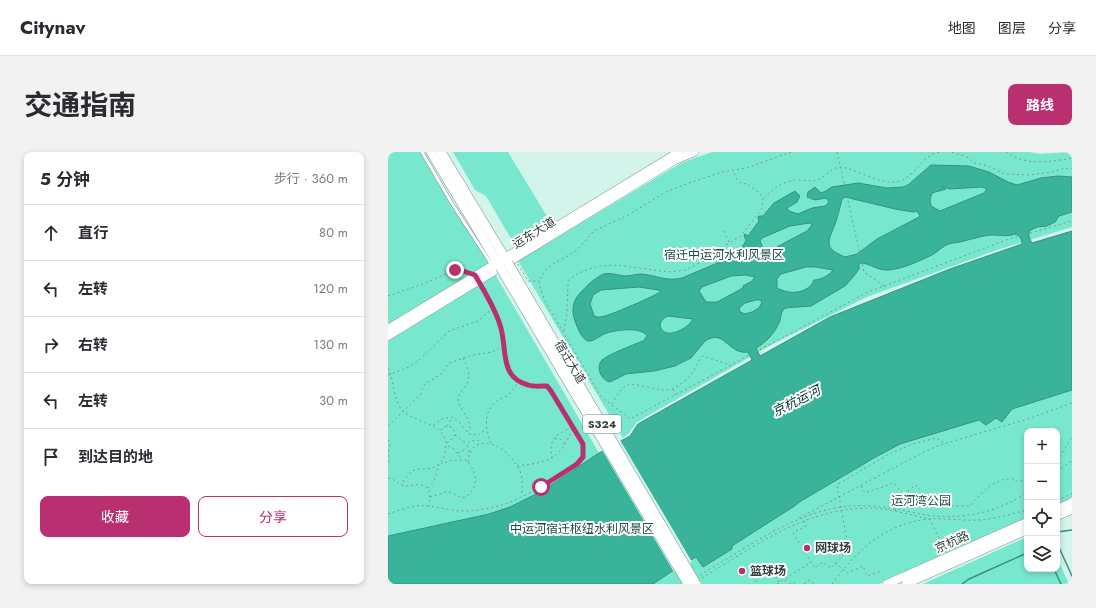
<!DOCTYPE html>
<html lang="zh">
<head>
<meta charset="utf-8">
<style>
	:root { --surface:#fff; --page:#f2f2f3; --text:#2b2b33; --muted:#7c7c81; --line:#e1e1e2; --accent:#b83070 }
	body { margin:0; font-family:Jost,"Noto Sans SC",sans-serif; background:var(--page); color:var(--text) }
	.controls { position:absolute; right:12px; bottom:12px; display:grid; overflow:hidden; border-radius:8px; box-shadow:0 2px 6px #0003 }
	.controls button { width:36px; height:36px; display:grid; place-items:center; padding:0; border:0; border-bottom:1px solid var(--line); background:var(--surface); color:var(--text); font:20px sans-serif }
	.stop { position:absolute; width:12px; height:12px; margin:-9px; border:3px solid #b83070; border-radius:50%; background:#fff }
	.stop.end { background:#b83070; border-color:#fff; box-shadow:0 1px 4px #0008 }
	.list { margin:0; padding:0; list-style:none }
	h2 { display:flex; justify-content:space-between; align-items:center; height:52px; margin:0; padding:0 16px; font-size:17px }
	h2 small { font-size:13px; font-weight:400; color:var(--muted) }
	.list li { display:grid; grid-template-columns:26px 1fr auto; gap:12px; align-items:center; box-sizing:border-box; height:56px; padding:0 16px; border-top:1px solid var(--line) }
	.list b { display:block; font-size:15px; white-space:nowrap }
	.list em { font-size:13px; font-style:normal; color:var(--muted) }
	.actions { display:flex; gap:8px; padding:12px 16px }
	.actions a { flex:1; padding:9px 0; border:1px solid var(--accent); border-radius:8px; text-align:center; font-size:14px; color:var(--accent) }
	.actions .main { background:var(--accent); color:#fff }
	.icon { flex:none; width:22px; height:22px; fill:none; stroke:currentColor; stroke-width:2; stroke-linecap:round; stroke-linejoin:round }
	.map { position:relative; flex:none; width:684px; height:432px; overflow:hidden; border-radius:8px }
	header { display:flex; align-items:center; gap:24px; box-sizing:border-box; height:56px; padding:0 20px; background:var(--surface); border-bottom:1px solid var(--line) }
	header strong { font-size:19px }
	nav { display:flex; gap:22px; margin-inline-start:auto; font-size:14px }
	.intro { display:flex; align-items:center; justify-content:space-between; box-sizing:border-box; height:96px; padding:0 24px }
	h1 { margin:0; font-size:28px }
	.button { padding:10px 18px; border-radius:8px; background:var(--accent); color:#fff; font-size:14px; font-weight:700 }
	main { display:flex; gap:24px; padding:0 24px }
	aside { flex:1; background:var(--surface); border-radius:8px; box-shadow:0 2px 6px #0003 }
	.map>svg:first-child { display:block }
	.green { fill:#77e8ce }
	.water { fill:#3ab39b; stroke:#38907e; fill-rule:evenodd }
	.pier { fill:#d2f4eb }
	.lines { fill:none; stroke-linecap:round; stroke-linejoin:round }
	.stream { stroke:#38907e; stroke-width:1.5 }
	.lane-casing { stroke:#75948c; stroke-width:4 }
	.secondary-casing { stroke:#75948c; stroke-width:9 }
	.primary-casing { stroke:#75948c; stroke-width:10 }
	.path { stroke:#7e968f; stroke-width:1; stroke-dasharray:2 3; stroke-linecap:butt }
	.lane { stroke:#fff; stroke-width:3 }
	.secondary { stroke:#fff; stroke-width:8 }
	.primary { stroke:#fff; stroke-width:9 }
	.primary-bridge-casing { stroke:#75948c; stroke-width:10; stroke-linecap:butt }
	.primary-bridge { stroke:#fff; stroke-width:9 }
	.route { stroke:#b83070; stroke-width:5 }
	.poi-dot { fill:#b83070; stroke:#fff; stroke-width:1.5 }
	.labels { text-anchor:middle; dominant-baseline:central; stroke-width:4; stroke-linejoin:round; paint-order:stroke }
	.shield { fill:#fff; stroke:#707976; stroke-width:1 }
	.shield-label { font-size:11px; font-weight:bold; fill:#32403c }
	.street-label { font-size:12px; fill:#32403c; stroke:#fff }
	.park-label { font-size:12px; fill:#1c4e43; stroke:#fff }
	.poi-label { font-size:12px; font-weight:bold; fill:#32403c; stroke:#fff; text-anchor:start }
	.water-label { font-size:13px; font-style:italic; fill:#00372d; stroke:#fff }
</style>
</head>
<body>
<header>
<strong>Citynav</strong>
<nav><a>地图</a><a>图层</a><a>分享</a></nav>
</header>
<div class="intro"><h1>交通指南</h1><a class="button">路线</a></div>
<main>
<aside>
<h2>5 分钟<small>步行 · 360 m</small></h2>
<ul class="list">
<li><svg class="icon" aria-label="ahead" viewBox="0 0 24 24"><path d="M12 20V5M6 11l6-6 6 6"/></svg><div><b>直行</b></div><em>80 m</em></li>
<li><svg class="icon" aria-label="left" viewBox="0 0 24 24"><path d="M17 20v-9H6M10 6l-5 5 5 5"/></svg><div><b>左转</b></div><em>120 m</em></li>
<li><svg class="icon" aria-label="right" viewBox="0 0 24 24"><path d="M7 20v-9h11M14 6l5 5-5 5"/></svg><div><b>右转</b></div><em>130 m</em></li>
<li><svg class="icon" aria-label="left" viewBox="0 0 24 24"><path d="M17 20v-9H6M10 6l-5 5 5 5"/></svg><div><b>左转</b></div><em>30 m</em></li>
<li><svg class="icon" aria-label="arrive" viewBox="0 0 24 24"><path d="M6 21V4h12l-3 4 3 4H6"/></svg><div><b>到达目的地</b></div></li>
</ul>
<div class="actions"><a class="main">收藏</a><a>分享</a></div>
</aside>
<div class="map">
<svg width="684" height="432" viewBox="0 0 684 432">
	<rect width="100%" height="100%" fill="#d2f4eb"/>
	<g class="green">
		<polygon points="0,0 36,0 211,301 283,420 308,405 315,415 344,394 405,355 413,349 486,306 512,292 591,268 608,266 614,270 624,257 684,238 684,346 669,354 669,279 639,279 639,368 491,432 0,432"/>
		<path d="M65,0h55l43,71c-12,8 -24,18 -38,19l-27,-46 -11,-6z"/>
		<polygon points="324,0 641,0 652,2 684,0 684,75 609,98 479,145 381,194 249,270 241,281 235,286 130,109 293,11"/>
		<polygon points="639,385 639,417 669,417 669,406 681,432 535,432"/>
	</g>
	<path class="water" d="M543,13l38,1 20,6 19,10 9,3 24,-7 17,-2 14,1v35l-13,4 -4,6 -8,4 -10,1 -8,4v6l3,6 40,-12v159l-60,19 -10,13 -6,-4 -10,7 -7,-5 -79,24 -26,14 -73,43 -8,6 -61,39v3l-29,18 -7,-10 -16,9 -27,18h-265v-48l101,-22 21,-7 32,-16 57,-38 31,-17 8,-12 114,-64 -4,-8c-20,3 -23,-24 -43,-11l-14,17 -16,8 -21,5 -28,3 -16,8 -3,-1c-7,-4 -11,-14 -5,-21 7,-6 31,-15 41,-19l4,-5c-6,-10 -33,-6 -43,-2 -4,2 -11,8 -16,7 -7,-2 -11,-15 -13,-20 -3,-8 -3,-17 2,-24 5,-7 18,-20 27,-23 7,-2 15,2 22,2 5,0 10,-2 15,-2 15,1 25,8 41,4l52,-22 4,-3 8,-12 -2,-6 1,-1 3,2 11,-15 -1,-4 1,-1h4l11,-13 21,-12 5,5 -3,6 -10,6 2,3 9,3 14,-6 13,-2 4,-4 -3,-4 -11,2 -8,-3 1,-5 7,-5 6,6 5,-2 6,-4 26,-4 29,5 16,-1 5,-2zM555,34l6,3 33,-2 5,2 -3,4 -44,18 -9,-5 -1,-6 2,-7 14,-4 -4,-2zM457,45l50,12 18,3 4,-1 3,5 -1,1 -42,22 -20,15 -12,3c-22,-9 -17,-15 -10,-33 3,-8 5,-17 7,-25zM422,71l2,2 -5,6 -36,19h-7l-4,-9 2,-3 28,-12zM627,82c5,1 7,6 7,10l-72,25 -120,48 -70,39 -4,-8c9,-5 18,-14 22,-23 4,-6 1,-11 7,-17l26,-2 34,-20 9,-10 5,-7v-6c9,-1 19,8 29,7 15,-1 31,-9 44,-15 7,-4 12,-11 21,-12 12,-1 25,-7 38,-8 9,0 16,2 24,-1zM418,115h10l17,3c-4,6 -13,10 -19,10 -6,14 -24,15 -37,8v-9l4,-5zM357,123l10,2 -3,4 -9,5v2l-26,14h-11l-7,-11 3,-4 29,-11zM251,135l19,3 3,1c-3,4 -54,26 -61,26 -2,0 -3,0 -6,-1l-4,-12 3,-9 8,-5zM368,148h4l2,2 -3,6 -7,4 -7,2 -5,-2 -1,-4 6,-5zM280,164l25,3c-3,6 -13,13 -21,14 -11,2 -18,-11 -4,-17z"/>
	<polygon class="pier" points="232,288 304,410 286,420 214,298"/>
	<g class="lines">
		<g class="stream">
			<polyline points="669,380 684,378"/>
			<polyline points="669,391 684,424"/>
			<polyline points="666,417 673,432"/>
			<polyline points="574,432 581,427 639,401"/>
		</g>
		<g class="lane-casing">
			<polyline id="lane" points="34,0 63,50 104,113"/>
		</g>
		<g class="secondary-casing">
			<g id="secondary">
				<polyline points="0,177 291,0"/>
				<polyline points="0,184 287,8 306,0"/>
				<polyline points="669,357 684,350"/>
				<polyline points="669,364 684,358"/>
				<polyline points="499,432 639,370"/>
				<polyline points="518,432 639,378"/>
			</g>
		</g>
		<g class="primary-casing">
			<g id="primary">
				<polyline points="43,0 112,115"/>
				<polyline points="53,0 120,111"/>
			</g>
		</g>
		<g class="path">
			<path d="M403,0l-44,16 -25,4 -36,12 -20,8 -38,23 -34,16 -18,20 -26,15 -5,4 -6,11 2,10 5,12 54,92c9,9 20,15 30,24l238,-127 141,-53 63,-18"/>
			<polyline points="449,0 476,120 496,134"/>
			<polyline points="564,0 579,5 587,11 600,14 617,22 641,23 664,20 677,16 684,17"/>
			<path d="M618,0c19,14 45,10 66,6"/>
			<path d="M376,46c10,-10 20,-18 35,-18 6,0 12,2 18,0 12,-4 14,-16 29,-12 14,4 36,16 50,14 20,-4 25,-28 45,-30"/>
			<polyline points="336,79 341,90"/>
			<polyline points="130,112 140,129 151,129"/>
			<polyline points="0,144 35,132 67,118 72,118 80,121"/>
			<polyline points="176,179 179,161 180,132 182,127 189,122 198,118 212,114 228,113 273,119 283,120 297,118 322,106 341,91 353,84 374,56 375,47 372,41 359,32 353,31 349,28 345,19"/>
			<path d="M75,206c6,11 9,20 1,30 -3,3 -5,7 -6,11 0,8 11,17 12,29l-3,4"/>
			<path d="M0,216c7,13 4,31 15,43 13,13 49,12 42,40 -1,5 -1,10 -6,13 -15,12 -24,-5 -37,20"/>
			<polyline points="0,223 21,215 30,209 61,179 90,169 104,157"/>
			<polyline points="285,237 287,243"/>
			<path d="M224,252c5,-8 9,-17 17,-20 11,0 29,7 37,6 8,0 18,-8 24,-14 5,-5 8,-16 13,-20l27,9"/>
			<polyline points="45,273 54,267 64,265 71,270 81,282 90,283 99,276"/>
			<polyline points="0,274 33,242 34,237 37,232 52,223 61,211 85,203 105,200 116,192"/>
			<polyline points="59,274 64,266"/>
			<path d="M53,278c2,-4 5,-4 10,-3l3,4 1,4 -3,4 -5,4"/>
			<polyline points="67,283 79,291"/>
			<polyline points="167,287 171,286 177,292"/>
			<path d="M0,288c3,3 2,6 0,10"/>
			<path d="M103,291c-6,-14 -8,-33 7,-43 4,-2 8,-3 11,-6 4,-4 7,-9 10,-13"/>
			<polyline points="60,294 65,296 73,306"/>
			<polyline points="0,298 1,303 0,310"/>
			<polyline points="81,300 79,292 82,289 90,288 93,291"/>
			<polyline points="70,301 78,297"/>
			<polyline points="669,309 684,285"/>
			<path d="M80,310c1,-3 0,-7 2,-9 1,-3 3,-6 6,-7 17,-10 38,11 44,25 3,8 2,17 2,25"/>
			<path d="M129,314c33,-4 44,-7 56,-39 -17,7 -25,12 -21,31"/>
			<polyline points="669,319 684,309"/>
			<path d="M0,326c6,1 9,5 14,7 10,3 15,-4 26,3l2,6 -1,12"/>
			<polyline points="473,334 477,341 506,331 515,342"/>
			<polyline points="40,336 46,329 51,313"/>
			<path d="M42,345l16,-5h4l12,6c18,-6 16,-27 4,-38h-13l-12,4"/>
			<polyline points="669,348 684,342"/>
			<path d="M507,359l3,-13 18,-13 14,17 6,-5 8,9h26c12,-14 25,-29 44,-27l1,2h12"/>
			<path d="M0,362c9,-3 20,-7 29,-8 16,-2 31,5 46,5 36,0 64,-15 93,-34 10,-6 20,-12 27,-20v-13l-32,-53 -4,-4c-23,-2 -38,-4 -43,-31 -1,-8 0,-16 -2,-24 -3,-16 -13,-31 -21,-45"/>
			<polyline points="411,366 538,299 552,293 640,267 684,251"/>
			<polyline points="411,391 405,381 418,374 416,369"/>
			<polyline points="420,405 427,416 435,410 443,416 455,403 453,396 460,395 449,333 501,302 525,292 548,286 557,291"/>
			<polyline points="447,411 460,421 475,414 479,424 494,419"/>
			<path d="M312,423c43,-25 86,-57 135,-67 35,-6 58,1 91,7 33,5 73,-2 101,-23"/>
			<polyline points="365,424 370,432"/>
			<path d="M314,426c53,-32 101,-69 166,-70 21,0 42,7 62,11l13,28"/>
			<polyline points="397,428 400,432"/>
			<polyline points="391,430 386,421 393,417"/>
			<polyline points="389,432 423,410"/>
			<polyline points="401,432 405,430 407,432"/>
			<polyline points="416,432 421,428 426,432"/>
			<path d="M444,432c25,-34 54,-61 98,-65 16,-1 33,2 49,1 16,-1 32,-6 48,-10"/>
		</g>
		<use href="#lane" class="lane"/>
		<use href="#secondary" class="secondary"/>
		<use href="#primary" class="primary"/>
		<g class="primary-bridge-casing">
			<g id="primary-bridge">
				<polyline points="120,111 308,432"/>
				<polyline points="112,115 300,432"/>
			</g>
		</g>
		<use href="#primary-bridge" class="primary-bridge"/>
	</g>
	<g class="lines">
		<path class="route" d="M67,118h5l15,5c9,16 20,33 25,50 8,22 -2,52 28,60 6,2 13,1 19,1l4,5 32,53v13l-6,7 -36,23"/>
	</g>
	<g class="poi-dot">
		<circle cx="419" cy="396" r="4"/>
		<circle cx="354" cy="419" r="4"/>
	</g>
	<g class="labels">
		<rect class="shield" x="195" y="263" width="38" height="18" rx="3"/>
		<g class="shield-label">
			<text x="214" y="272">S324</text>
		</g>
		<g class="street-label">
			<text transform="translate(146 81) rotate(-32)">运东大道</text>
			<text transform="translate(182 210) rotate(59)">宿迁大道</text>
			<text transform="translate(564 390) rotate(-24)">京杭路</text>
		</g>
		<g class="park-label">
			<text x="336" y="103">宿迁中运河水利风景区</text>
			<text x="533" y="349">运河湾公园</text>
			<text x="194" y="377">中运河宿迁枢纽水利风景区</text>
		</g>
		<g class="poi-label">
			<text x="427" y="396">网球场</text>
			<text x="362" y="419">篮球场</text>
		</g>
		<g class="water-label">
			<text transform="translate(408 249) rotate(-27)">京杭运河</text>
		</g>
	</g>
</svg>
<div class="controls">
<button>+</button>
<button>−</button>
<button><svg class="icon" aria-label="locate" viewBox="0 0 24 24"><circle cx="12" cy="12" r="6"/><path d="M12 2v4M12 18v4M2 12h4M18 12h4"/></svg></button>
<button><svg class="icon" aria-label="layers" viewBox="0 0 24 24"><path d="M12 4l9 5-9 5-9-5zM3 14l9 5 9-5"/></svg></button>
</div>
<div class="stop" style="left:153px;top:335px"></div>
<div class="stop end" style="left:67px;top:118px"></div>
</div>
</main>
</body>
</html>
